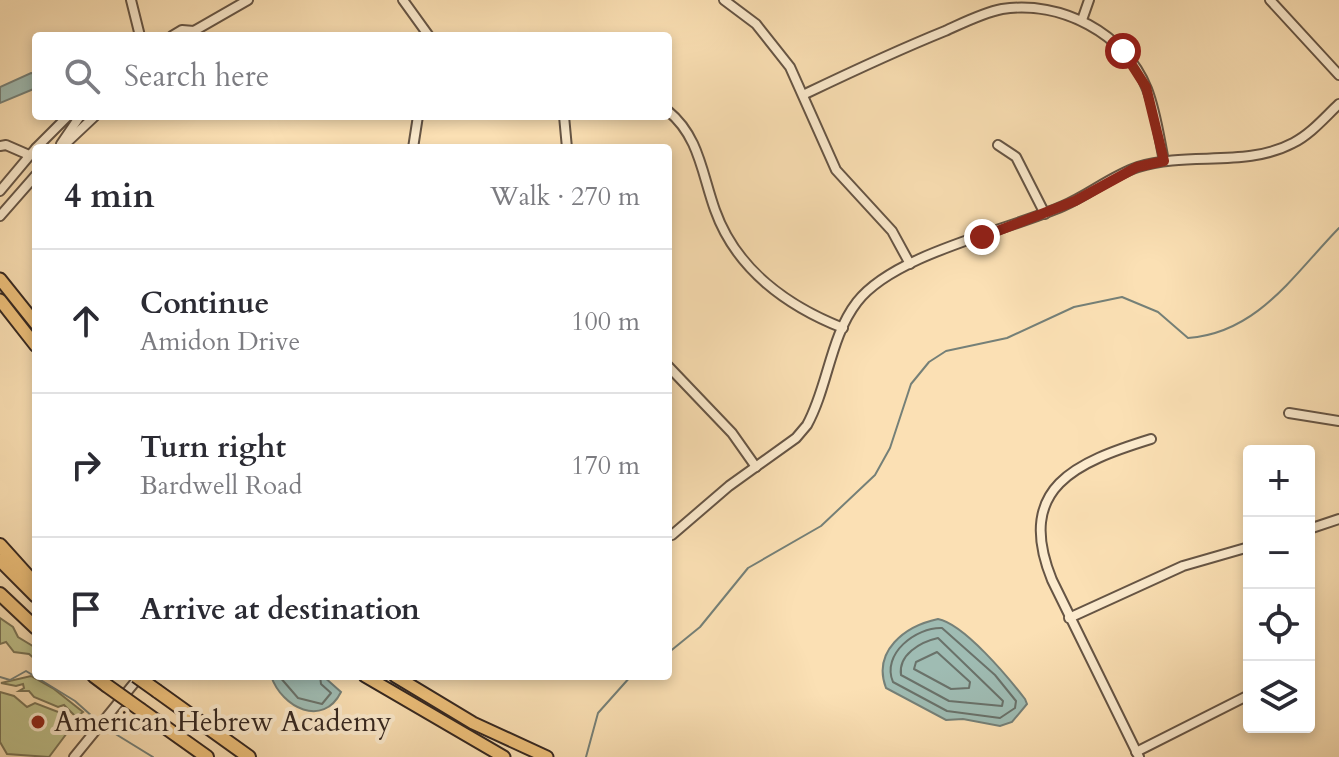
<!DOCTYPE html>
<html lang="en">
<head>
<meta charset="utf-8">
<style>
	:root { --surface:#fff; --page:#f2f2f3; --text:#2b2b33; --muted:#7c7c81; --line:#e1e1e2 }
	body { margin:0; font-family:Cardo,serif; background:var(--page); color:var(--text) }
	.controls { position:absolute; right:24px; bottom:24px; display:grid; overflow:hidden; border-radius:8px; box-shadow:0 4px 12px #0003 }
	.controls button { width:72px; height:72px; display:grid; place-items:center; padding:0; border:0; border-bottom:2px solid var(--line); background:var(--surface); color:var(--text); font:40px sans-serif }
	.stop { position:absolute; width:24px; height:24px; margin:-18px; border:6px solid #8f2418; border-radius:50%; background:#fff }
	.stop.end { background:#8f2418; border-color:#fff; box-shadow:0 2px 8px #0008 }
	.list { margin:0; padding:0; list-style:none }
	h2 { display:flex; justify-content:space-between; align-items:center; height:104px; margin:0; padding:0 32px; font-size:34px }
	h2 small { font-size:26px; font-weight:400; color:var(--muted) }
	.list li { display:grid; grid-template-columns:52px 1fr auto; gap:24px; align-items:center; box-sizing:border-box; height:144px; padding:0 32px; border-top:2px solid var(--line) }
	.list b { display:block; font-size:30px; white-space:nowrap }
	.list p { margin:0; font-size:26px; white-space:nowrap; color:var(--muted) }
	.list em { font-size:26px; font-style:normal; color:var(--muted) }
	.icon { flex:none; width:44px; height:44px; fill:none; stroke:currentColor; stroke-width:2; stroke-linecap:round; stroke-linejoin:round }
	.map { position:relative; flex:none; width:1339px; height:757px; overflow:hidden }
	.search { position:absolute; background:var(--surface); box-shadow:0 4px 12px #0003; left:32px; top:32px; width:640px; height:88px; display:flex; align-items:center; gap:20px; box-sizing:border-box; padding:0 28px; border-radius:8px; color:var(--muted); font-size:30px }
	.panel { position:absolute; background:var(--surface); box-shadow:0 4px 12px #0003; left:32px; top:144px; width:640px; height:536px; border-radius:8px }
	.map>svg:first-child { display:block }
	.green { fill:#bfc28c; stroke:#7a7456; stroke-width:2 }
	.water { fill:#9fbcb3; stroke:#758078; stroke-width:2 }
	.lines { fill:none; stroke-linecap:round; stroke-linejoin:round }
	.shore { stroke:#6a726a; stroke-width:2 }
	.stream { stroke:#758078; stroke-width:2 }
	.minor-casing { stroke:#665545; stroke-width:12 }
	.major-casing { stroke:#352720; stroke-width:15 }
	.highway-casing { stroke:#352720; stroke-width:16 }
	.minor { stroke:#fcebce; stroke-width:8 }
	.major { stroke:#eec07a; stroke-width:11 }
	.highway { stroke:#eec07a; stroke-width:12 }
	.highway-bridge-casing { stroke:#352720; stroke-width:16; stroke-linecap:butt }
	.highway-bridge { stroke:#eec07a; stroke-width:12 }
	.route { stroke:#8f2418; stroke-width:10 }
	.poi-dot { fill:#8f2418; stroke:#fcebce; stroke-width:3 }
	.labels { text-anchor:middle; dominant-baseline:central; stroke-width:8; stroke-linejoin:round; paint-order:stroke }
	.poi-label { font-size:28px; fill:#352720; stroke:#fcebce; text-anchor:start }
</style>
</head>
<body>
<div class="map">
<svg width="1339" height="757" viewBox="0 0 1339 757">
	<rect width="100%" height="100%" fill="#fbe0b4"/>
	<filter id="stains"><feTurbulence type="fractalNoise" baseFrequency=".0025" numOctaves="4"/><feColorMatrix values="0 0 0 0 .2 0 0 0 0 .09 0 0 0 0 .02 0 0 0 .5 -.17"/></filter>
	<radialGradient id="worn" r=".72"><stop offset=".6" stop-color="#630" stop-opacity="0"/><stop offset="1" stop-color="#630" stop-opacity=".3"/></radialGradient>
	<g class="green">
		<polygon points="0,618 13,627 18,637 36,648 36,660 29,654 14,652 6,642 0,644"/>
		<polygon points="31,676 54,689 83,712 76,717 64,705 58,707 34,697 29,691 19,691 24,688 23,684 16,686 1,683"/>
		<polygon points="0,692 14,696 27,707 35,703 66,715 67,733 49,757 7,754 0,742"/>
	</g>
	<g class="water">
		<polygon points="31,73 36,74 36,88 0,103 0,87"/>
		<path d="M938,619c26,5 70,58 87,80l2,5 -15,18 -12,4 -37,-7 -17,1 -60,-32c-14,-37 19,-62 52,-69z"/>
		<path d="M271,676h52l18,16c-18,36 -59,16 -70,-16z"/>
	</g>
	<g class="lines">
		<g class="shore">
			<path d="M942,628l53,47 21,26 -1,7 -15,10 -53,-7 -54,-29c-12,-28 23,-55 49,-54z"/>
			<path d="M938,638l65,63 -1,5 -53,-5 -48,-26c-3,-20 19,-33 37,-37z"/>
			<polygon points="937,652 970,682 969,688 951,689 914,669 916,662"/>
			<polyline points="279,676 298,698 322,704 331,693 321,684 320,676"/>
		</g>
		<g class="stream">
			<path d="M668,653l32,-26 48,-59 73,-42 54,-51 15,-27 21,-64 18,-22 17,-11 61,-13 67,-31 48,-10 36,15 30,26c70,-5 106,-64 151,-110"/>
			<polyline points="0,677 10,680 26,671 75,701 93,717"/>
			<polyline points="109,730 153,757"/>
			<polyline points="586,757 598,713 631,676"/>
		</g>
		<g class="minor-casing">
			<g id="minor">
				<polyline points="131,0 140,36"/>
				<polyline points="403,0 429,36"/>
				<polyline points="724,0 756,24 790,67 836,170 892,231 910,264"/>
				<polyline points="1270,0 1339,75"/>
				<polyline points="1082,20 1089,0"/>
				<polyline points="172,36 182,30 194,31 248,0"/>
				<path d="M805,94c46,-22 93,-44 140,-63 18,-8 37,-18 57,-22 59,-9 123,24 145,80 9,23 12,48 17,72"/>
				<path d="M668,111c31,25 34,63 47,99 21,59 72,96 128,118"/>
				<polyline points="564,116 567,148"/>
				<polyline points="61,144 80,116"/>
				<polyline points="998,145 1016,157 1045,214"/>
				<polyline points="0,146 6,145 29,155"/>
				<polyline points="36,148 68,116"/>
				<polyline points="61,148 95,116"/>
				<polyline points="413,148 418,116"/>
				<polyline points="0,191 36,148"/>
				<polyline points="0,216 36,175"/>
				<polyline points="668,366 732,433 756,467"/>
				<polyline points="1289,413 1339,421"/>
				<polyline points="1309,529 1339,519"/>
				<path d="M672,535l57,-49 67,-48 11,-13c21,-38 23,-88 50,-123 37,-48 149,-71 206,-96 26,-11 48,-30 75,-39 50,-16 108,1 155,-24 18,-9 32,-26 46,-39"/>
				<polyline points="1069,618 1183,566 1249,547"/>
				<polyline points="1136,752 1249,695"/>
				<polyline points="74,757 140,676"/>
				<path d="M1139,757l-87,-177c-38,-93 25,-118 99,-141"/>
			</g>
		</g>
		<g class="major-casing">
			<g id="major">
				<polyline points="0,279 36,324"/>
				<polyline points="0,300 36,346"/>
				<polyline points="365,676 504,757"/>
				<polyline points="395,676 473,723 547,757"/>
			</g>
		</g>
		<g class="highway-casing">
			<g id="highway">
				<polyline points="0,545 36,585"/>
				<polyline points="0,560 36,596"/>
				<polyline points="0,594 36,628"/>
				<polyline points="94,676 106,685"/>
				<polyline points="157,691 249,757"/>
				<polyline points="141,710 207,757"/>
			</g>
		</g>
		<use href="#minor" class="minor"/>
		<use href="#major" class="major"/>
		<use href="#highway" class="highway"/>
		<g class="highway-bridge-casing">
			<g id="highway-bridge">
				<polyline points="136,676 157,691"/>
				<polyline points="106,685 141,710"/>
			</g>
		</g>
		<use href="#highway-bridge" class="highway-bridge"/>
	</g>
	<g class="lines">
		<polyline class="route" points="982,237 1075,201 1137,167 1164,161 1146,87 1123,51"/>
	</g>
	<circle class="poi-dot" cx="38" cy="722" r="8"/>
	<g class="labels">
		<g class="poi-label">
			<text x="54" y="722">American Hebrew Academy</text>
		</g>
	</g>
	<rect width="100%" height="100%" filter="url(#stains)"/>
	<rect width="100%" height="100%" fill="url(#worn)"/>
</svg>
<div class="controls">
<button>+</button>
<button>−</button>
<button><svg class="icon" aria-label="locate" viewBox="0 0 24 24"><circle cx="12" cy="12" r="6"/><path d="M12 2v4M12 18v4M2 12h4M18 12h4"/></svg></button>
<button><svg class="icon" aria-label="layers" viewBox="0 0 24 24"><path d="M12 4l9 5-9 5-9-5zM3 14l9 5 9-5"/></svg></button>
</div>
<div class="stop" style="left:1123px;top:51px"></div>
<div class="stop end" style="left:982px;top:237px"></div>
<div class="search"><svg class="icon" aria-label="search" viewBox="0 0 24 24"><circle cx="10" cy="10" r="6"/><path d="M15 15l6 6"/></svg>Search here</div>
<section class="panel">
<h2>4 min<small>Walk · 270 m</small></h2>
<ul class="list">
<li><svg class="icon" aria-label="ahead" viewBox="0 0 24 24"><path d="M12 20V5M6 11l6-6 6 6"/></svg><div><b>Continue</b><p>Amidon Drive</p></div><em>100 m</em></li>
<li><svg class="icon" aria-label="right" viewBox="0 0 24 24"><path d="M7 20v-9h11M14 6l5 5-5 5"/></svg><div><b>Turn right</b><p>Bardwell Road</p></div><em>170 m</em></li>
<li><svg class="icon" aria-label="arrive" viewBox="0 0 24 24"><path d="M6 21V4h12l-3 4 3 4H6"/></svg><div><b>Arrive at destination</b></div></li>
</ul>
</section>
</div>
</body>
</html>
